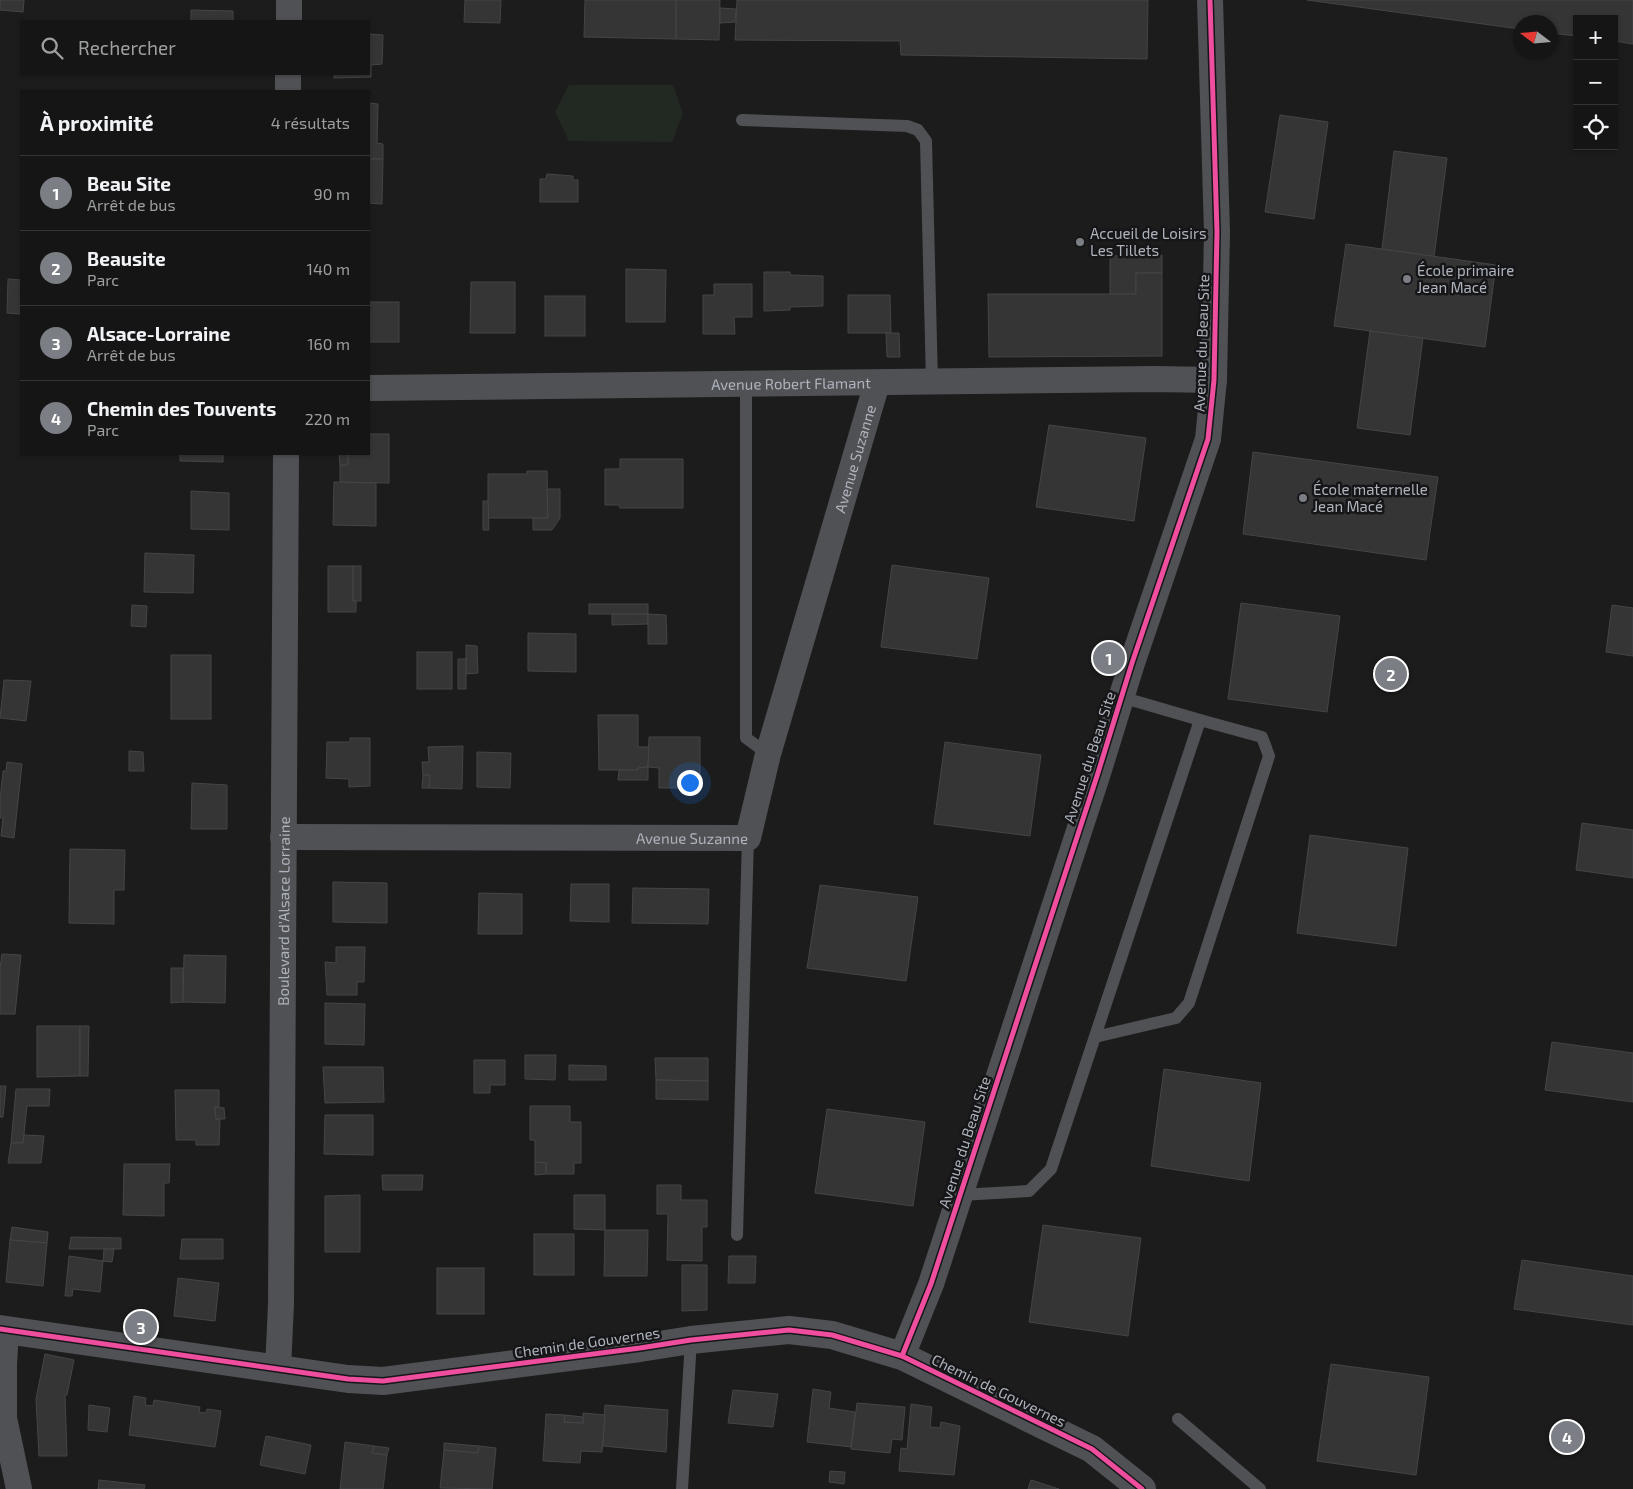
<!DOCTYPE html>
<html lang="fr">
<head>
<meta charset="utf-8">
<style>
	:root { --surface:#151515; --page:#1e1e1e; --text:#f1f3f6; --muted:#9d9fa0; --line:#343434; --accent:#7b7e84 }
	body { margin:0; font-family:"Exo 2",sans-serif; background:var(--page); color:var(--text) }
	.controls { position:absolute; right:15px; top:15px; display:grid; overflow:hidden; border-radius:0px; box-shadow:0 1px 4px #0004 }
	.controls button { width:45px; height:45px; display:grid; place-items:center; padding:0; border:0; border-bottom:1px solid var(--line); background:var(--surface); color:var(--text); font:25px sans-serif }
	.compass { position:absolute; left:1513px; top:15px; width:45px; height:45px; border-radius:50%; background:var(--surface); box-shadow:0 1px 4px #0004; rotate:286deg }
	.you { position:absolute; left:689px; top:782px; width:18px; height:18px; margin:-12px; border:4px solid #fff; border-radius:50%; background:#1a73e8; box-shadow:0 0 0 8px #1a73e833 }
	.badge { display:grid; place-items:center; width:32px; height:32px; border-radius:50%; background:var(--accent); color:#fff; font-size:16px; font-weight:700 }
	.pin { position:absolute; translate:-50% -50%; border:2px solid #fff; box-shadow:0 1px 5px #0006 }
	.list { margin:0; padding:0; list-style:none }
	h2 { display:flex; justify-content:space-between; align-items:center; height:65px; margin:0; padding:0 20px; font-size:21px }
	h2 small { font-size:16px; font-weight:400; color:var(--muted) }
	.list li { display:grid; grid-template-columns:32px 1fr auto; gap:15px; align-items:center; box-sizing:border-box; height:75px; padding:0 20px; border-top:1px solid var(--line) }
	.list b { display:block; font-size:19px; white-space:nowrap }
	.list p { margin:0; font-size:16px; white-space:nowrap; color:var(--muted) }
	.list em { font-size:16px; font-style:normal; color:var(--muted) }
	.icon { flex:none; width:28px; height:28px; fill:none; stroke:currentColor; stroke-width:2; stroke-linecap:round; stroke-linejoin:round }
	.map { position:relative; flex:none; width:1633px; height:1489px; overflow:hidden }
	.search { position:absolute; background:var(--surface); box-shadow:0 1px 4px #0004; left:20px; top:20px; width:350px; height:55px; display:flex; align-items:center; gap:12px; box-sizing:border-box; padding:0 18px; border-radius:0px; color:var(--muted); font-size:19px }
	.panel { position:absolute; background:var(--surface); box-shadow:0 1px 4px #0004; left:20px; top:90px; width:350px; height:365px; border-radius:0px }
	.map>svg:first-child { display:block }
	.green { fill:#222922 }
	.building { fill:#353536; stroke:#444548 }
	.lines { fill:none; stroke-linecap:round; stroke-linejoin:round }
	.service { stroke:#505155; stroke-width:12 }
	.minor { stroke:#505155; stroke-width:26 }
	.tertiary { stroke:#505155; stroke-width:28 }
	.cycleway-casing { stroke:#161618; stroke-width:8 }
	.cycleway { stroke:#ef4d9e; stroke-width:5 }
	.poi-dot { fill:#7b7e84; stroke:#161618; stroke-width:2 }
	.labels { text-anchor:middle; dominant-baseline:central; stroke-width:5; stroke-linejoin:round; paint-order:stroke }
	.poi-label { font-size:15px; fill:#aeb3bc; stroke:#161618; text-anchor:start }
	.street-label { font-size:15px; fill:#aeb3bc; stroke:#161618 }
</style>
</head>
<body>
<div class="map">
<svg width="1633" height="1489" viewBox="0 0 1633 1489">
	<rect width="100%" height="100%" fill="#1c1c1c"/>
	<polygon class="green" points="569,85 673,85 683,113 672,142 569,141 555,112"/>
	<g class="building">
		<polygon points="0,0 24,0 23,12 0,10"/>
		<polygon points="465,0 501,0 500,23 464,22"/>
		<polygon points="585,0 676,0 676,39 584,37"/>
		<polygon points="676,0 720,0 719,40 676,39"/>
		<polygon points="737,0 1148,0 1147,59 901,55 900,41 735,40"/>
		<polygon points="1307,0 1633,0 1633,44 1614,41 1614,19 1577,19 1577,36 1550,33 1550,22 1520,22 1520,29"/>
		<polygon points="720,8 736,9 735,22 720,23"/>
		<polygon points="191,10 233,11 233,21 191,21"/>
		<polygon points="369,34 383,35 382,64 371,65 371,77 334,78 334,74 369,74"/>
		<polygon points="369,103 378,104 377,143 383,144 383,159 369,159"/>
		<polygon points="1280,115 1328,122 1314,219 1265,212"/>
		<polygon points="1394,151 1447,158 1434,257 1382,249"/>
		<polygon points="369,159 383,159 382,204 369,203"/>
		<polygon points="547,174 573,176 573,180 578,180 578,202 540,202 540,179 546,179"/>
		<polygon points="1346,244 1496,265 1485,347 1334,326"/>
		<polygon points="1162,255 1162,273 1136,273 1136,294 1110,294 1110,256"/>
		<polygon points="626,269 666,270 665,322 626,322"/>
		<polygon points="764,272 790,272 790,275 823,276 823,306 790,307 790,310 764,311"/>
		<polygon points="1136,273 1162,273 1162,356 989,357 988,294 1136,294"/>
		<polygon points="8,279 21,280 20,314 7,313"/>
		<polygon points="471,282 515,282 515,333 470,333"/>
		<polygon points="714,284 752,284 752,317 734,317 735,334 703,334 703,295 714,295"/>
		<polygon points="848,295 890,295 891,333 848,333"/>
		<rect x="545" y="296" width="40" height="40"/>
		<rect x="369" y="302" width="30" height="40"/>
		<polygon points="1370,331 1423,338 1410,435 1357,428"/>
		<polygon points="886,333 899,333 900,357 887,357"/>
		<polygon points="1049,425 1146,438 1134,521 1036,507"/>
		<polygon points="369,434 389,434 389,483 340,482 340,465 348,465 348,454 369,454"/>
		<polygon points="1253,452 1438,477 1426,560 1243,534"/>
		<polygon points="180,454 223,454 223,462 180,461"/>
		<polygon points="339,454 348,454 348,465 340,465"/>
		<polygon points="620,459 683,459 683,508 620,508 619,505 605,505 605,469 620,469"/>
		<polygon points="527,471 547,471 548,518 488,518 488,474 527,474"/>
		<polygon points="334,482 376,483 376,526 333,525"/>
		<polygon points="547,489 560,489 560,518 552,530 533,530 533,518 548,518"/>
		<polygon points="191,491 229,493 229,530 191,529"/>
		<polygon points="483,501 488,501 489,530 483,530"/>
		<polygon points="145,553 194,555 193,593 144,592"/>
		<polygon points="892,565 989,578 977,659 881,647"/>
		<polygon points="328,566 353,566 353,601 356,601 356,612 328,612"/>
		<rect x="353" y="566" width="8" height="35"/>
		<polygon points="1241,603 1340,616 1327,712 1228,699"/>
		<rect x="589" y="604" width="59" height="10"/>
		<polygon points="132,605 147,606 146,627 131,626"/>
		<polygon points="1612,605 1633,608 1633,656 1606,652"/>
		<polygon points="612,614 648,614 648,624 612,625"/>
		<polygon points="648,614 666,615 667,644 648,644"/>
		<polygon points="528,633 576,634 576,672 528,671"/>
		<polygon points="466,645 477,646 478,673 466,674"/>
		<rect x="417" y="652" width="35" height="37"/>
		<rect x="171" y="655" width="40" height="64"/>
		<rect x="458" y="659" width="8" height="30"/>
		<polygon points="4,680 31,681 26,721 0,718"/>
		<polygon points="598,715 638,715 638,747 649,747 648,767 638,768 638,770 599,770"/>
		<polygon points="649,737 700,737 700,788 659,788 659,768 648,767"/>
		<polygon points="350,738 370,738 370,786 349,787 349,779 326,778 327,742 350,742"/>
		<polygon points="945,742 1041,755 1030,836 934,824"/>
		<polygon points="463,746 462,789 429,788 430,775 423,775 422,762 429,762 428,747"/>
		<polygon points="129,751 143,752 144,771 129,771"/>
		<polygon points="477,752 511,753 510,788 477,787"/>
		<polygon points="7,762 22,764 14,838 1,836 3,818 0,818 0,800 3,771 6,771"/>
		<polygon points="648,767 648,780 618,780 619,770 638,770 638,768"/>
		<polygon points="423,775 430,775 429,788 422,788"/>
		<polygon points="192,783 227,785 227,829 191,829"/>
		<polygon points="1582,823 1633,830 1633,878 1576,870"/>
		<polygon points="1310,835 1408,848 1396,946 1297,933"/>
		<polygon points="70,849 125,850 124,890 114,890 114,924 69,923"/>
		<polygon points="333,882 387,883 387,923 333,922"/>
		<polygon points="571,884 609,884 609,922 570,921"/>
		<polygon points="820,885 918,897 906,981 807,968"/>
		<polygon points="633,888 709,889 708,924 632,923"/>
		<polygon points="479,893 522,894 522,934 478,934"/>
		<polygon points="336,947 365,947 364,982 357,982 357,995 327,995 325,962 336,963"/>
		<polygon points="2,954 21,955 15,1014 0,1014 0,968"/>
		<polygon points="184,955 226,956 225,1003 183,1002"/>
		<polygon points="171,968 183,968 183,1002 171,1003"/>
		<polygon points="325,1003 365,1004 364,1045 325,1044"/>
		<polygon points="37,1026 80,1026 80,1076 37,1077"/>
		<polygon points="80,1026 89,1026 88,1076 80,1076"/>
		<polygon points="1552,1042 1633,1053 1633,1102 1545,1090"/>
		<polygon points="525,1055 556,1055 555,1080 525,1079"/>
		<polygon points="655,1058 708,1058 708,1081 656,1080"/>
		<polygon points="474,1060 505,1060 505,1085 490,1085 490,1093 474,1093"/>
		<polygon points="569,1065 606,1066 606,1080 569,1080"/>
		<polygon points="323,1067 383,1067 384,1102 325,1103"/>
		<polygon points="1164,1069 1261,1083 1249,1181 1151,1166"/>
		<polygon points="656,1080 708,1081 708,1100 656,1099"/>
		<polygon points="0,1086 6,1086 3,1117 0,1117"/>
		<polygon points="16,1089 50,1089 49,1106 27,1106 23,1143 11,1143"/>
		<polygon points="175,1090 219,1090 219,1107 215,1107 216,1119 220,1119 219,1145 196,1145 196,1140 176,1140"/>
		<polygon points="530,1106 570,1106 570,1122 581,1122 581,1163 574,1163 574,1174 546,1174 546,1163 535,1162 535,1140 530,1140"/>
		<polygon points="215,1107 224,1108 225,1119 216,1119"/>
		<polygon points="827,1109 925,1122 913,1206 815,1193"/>
		<polygon points="325,1115 373,1115 373,1155 324,1154"/>
		<polygon points="24,1135 44,1136 41,1163 8,1163 11,1143 23,1143"/>
		<polygon points="535,1162 546,1163 546,1174 535,1175"/>
		<polygon points="124,1164 170,1164 169,1183 164,1183 164,1216 123,1215"/>
		<polygon points="382,1175 423,1175 422,1190 383,1190"/>
		<polygon points="657,1185 681,1185 681,1200 707,1200 707,1227 702,1227 702,1261 667,1260 668,1214 657,1214"/>
		<polygon points="360,1195 360,1252 325,1252 325,1196"/>
		<polygon points="574,1195 605,1195 605,1230 574,1229"/>
		<polygon points="1043,1225 1141,1238 1128,1336 1029,1322"/>
		<polygon points="12,1227 48,1232 47,1243 10,1240"/>
		<polygon points="605,1230 648,1230 647,1276 604,1276"/>
		<rect x="534" y="1234" width="40" height="41"/>
		<polygon points="71,1237 121,1238 121,1249 69,1249"/>
		<polygon points="182,1239 223,1239 223,1259 180,1259"/>
		<polygon points="10,1240 47,1243 43,1286 6,1282"/>
		<polygon points="104,1249 114,1249 112,1262 103,1261"/>
		<polygon points="69,1256 103,1261 100,1292 73,1289 72,1296 65,1296"/>
		<polygon points="729,1256 756,1256 755,1283 728,1283"/>
		<polygon points="1522,1260 1633,1276 1633,1325 1514,1309"/>
		<polygon points="682,1265 707,1265 707,1310 682,1311"/>
		<rect x="437" y="1268" width="47" height="46"/>
		<polygon points="178,1278 219,1283 215,1321 174,1316"/>
		<polygon points="45,1354 74,1360 67,1395 65,1395 67,1456 39,1456 36,1399"/>
		<polygon points="1331,1364 1429,1377 1416,1475 1317,1461"/>
		<polygon points="813,1389 831,1392 829,1408 855,1412 851,1447 807,1442"/>
		<polygon points="733,1390 778,1394 773,1427 728,1423"/>
		<polygon points="134,1396 146,1398 145,1405 153,1406 154,1400 200,1407 199,1412 206,1413 207,1409 221,1411 215,1447 129,1435"/>
		<polygon points="857,1403 905,1407 902,1440 892,1439 890,1453 851,1449"/>
		<polygon points="911,1404 932,1407 930,1427 940,1428 941,1422 960,1426 954,1475 899,1471 901,1448 907,1449"/>
		<polygon points="89,1405 110,1408 107,1432 88,1430"/>
		<polygon points="605,1405 668,1410 666,1452 603,1446"/>
		<polygon points="583,1413 605,1415 602,1452 581,1451 580,1463 543,1461 546,1414 565,1415 564,1422 583,1423"/>
		<polygon points="565,1415 583,1417 583,1423 564,1422"/>
		<polygon points="266,1436 311,1445 305,1474 260,1465"/>
		<polygon points="345,1442 374,1446 372,1453 387,1455 383,1489 340,1489"/>
		<polygon points="444,1443 479,1446 478,1453 444,1450"/>
		<polygon points="374,1446 389,1448 387,1455 372,1453"/>
		<polygon points="479,1446 496,1448 492,1489 440,1488 444,1450 478,1453"/>
		<polygon points="830,1471 845,1472 844,1484 829,1482"/>
		<polygon points="99,1480 145,1485 144,1489 98,1489"/>
		<polygon points="1031,1480 1059,1489 1028,1489"/>
	</g>
	<g class="lines">
		<g class="service">
			<polyline points="742,120 907,126 918,130 926,141 932,382"/>
			<polyline points="746,384 746,738 768,754"/>
			<polyline points="1095,1037 1176,1018 1189,1003 1269,756 1262,737 1200,720"/>
			<polyline points="960,1195 1029,1191 1051,1169 1200,720 1121,697"/>
			<polyline points="737,1235 748,838"/>
			<polyline points="1178,1419 1260,1489"/>
			<polyline points="682,1489 691,1340"/>
		</g>
		<g class="minor">
			<polyline points="289,21 289,0"/>
			<polyline points="288,91 288,74"/>
			<path id="s1" d="M369,388l786,-9 59,1"/>
			<path id="s2" d="M283,837l465,1 20,-84 109,-371"/>
			<polyline points="6,1330 4,1365 4,1418 19,1489"/>
			<polyline points="902,1356 931,1284 1097,776 1132,663 1208,439 1214,380 1217,232 1210,0"/>
			<path id="s3" d="M278,1369l3,-65 5,-850"/>
		</g>
		<polyline class="tertiary" points="0,1329 348,1379 383,1381 640,1348 691,1340 789,1330 832,1335 902,1356 1092,1449 1142,1489"/>
		<g class="cycleway-casing">
			<g id="cycleway">
				<polyline points="0,1329 348,1379 383,1381 640,1348 691,1340 789,1330 832,1335 902,1356 1092,1449 1142,1489"/>
				<polyline points="902,1356 931,1284 1097,776 1132,663 1208,439 1214,380 1217,232 1210,0"/>
			</g>
		</g>
		<use href="#cycleway" class="cycleway"/>
	</g>
	<g class="poi-dot">
		<circle cx="1080" cy="242" r="5"/>
		<circle cx="1407" cy="279" r="5"/>
		<circle cx="1303" cy="498" r="5"/>
	</g>
	<g class="labels">
		<g class="poi-label">
			<text x="1090" y="233">Accueil de Loisirs<tspan x="1090" dy="17">Les Tillets</tspan></text>
			<text x="1417" y="270">École primaire<tspan x="1417" dy="17">Jean Macé</tspan></text>
			<text x="1313" y="489">École maternelle<tspan x="1313" dy="17">Jean Macé</tspan></text>
		</g>
		<g class="street-label">
			<text transform="translate(1201 343) rotate(-88)">Avenue du Beau Site</text>
			<text stroke="none"><textPath href="#s1" startOffset="422">Avenue Robert Flamant</textPath></text>
			<text stroke="none"><textPath href="#s2" startOffset="859">Avenue Suzanne</textPath></text>
			<text transform="translate(1089 757) rotate(-72)">Avenue du Beau Site</text>
			<text stroke="none"><textPath href="#s2" startOffset="409">Avenue Suzanne</textPath></text>
			<text stroke="none"><textPath href="#s3" startOffset="458">Boulevard d'Alsace Lorraine</textPath></text>
			<text transform="translate(964 1142) rotate(-72)">Avenue du Beau Site</text>
			<text transform="translate(587 1342) rotate(-8)">Chemin de Gouvernes</text>
			<text transform="translate(999 1390) rotate(26)">Chemin de Gouvernes</text>
		</g>
	</g>
</svg>
<div class="controls">
<button>+</button>
<button>−</button>
<button><svg class="icon" aria-label="locate" viewBox="0 0 24 24"><circle cx="12" cy="12" r="6"/><path d="M12 2v4M12 18v4M2 12h4M18 12h4"/></svg></button>
</div>
<svg class="compass" viewBox="-18 -18 36 36"><path d="M0-13l5 13h-10z" fill="#e53935"/><path d="M0 13l5-13h-10z" fill="#9d9fa0"/></svg>
<div class="you"></div>
<div class="pin badge" style="left:1109px;top:658px">1</div>
<div class="pin badge" style="left:1391px;top:674px">2</div>
<div class="pin badge" style="left:141px;top:1327px">3</div>
<div class="pin badge" style="left:1567px;top:1437px">4</div>
<div class="search"><svg class="icon" aria-label="search" viewBox="0 0 24 24"><circle cx="10" cy="10" r="6"/><path d="M15 15l6 6"/></svg>Rechercher</div>
<section class="panel">
<h2>À proximité<small>4 résultats</small></h2>
<ul class="list">
<li><span class="badge">1</span><div><b>Beau Site</b><p>Arrêt de bus</p></div><em>90 m</em></li>
<li><span class="badge">2</span><div><b>Beausite</b><p>Parc</p></div><em>140 m</em></li>
<li><span class="badge">3</span><div><b>Alsace-Lorraine</b><p>Arrêt de bus</p></div><em>160 m</em></li>
<li><span class="badge">4</span><div><b>Chemin des Touvents</b><p>Parc</p></div><em>220 m</em></li>
</ul>
</section>
</div>
</body>
</html>
